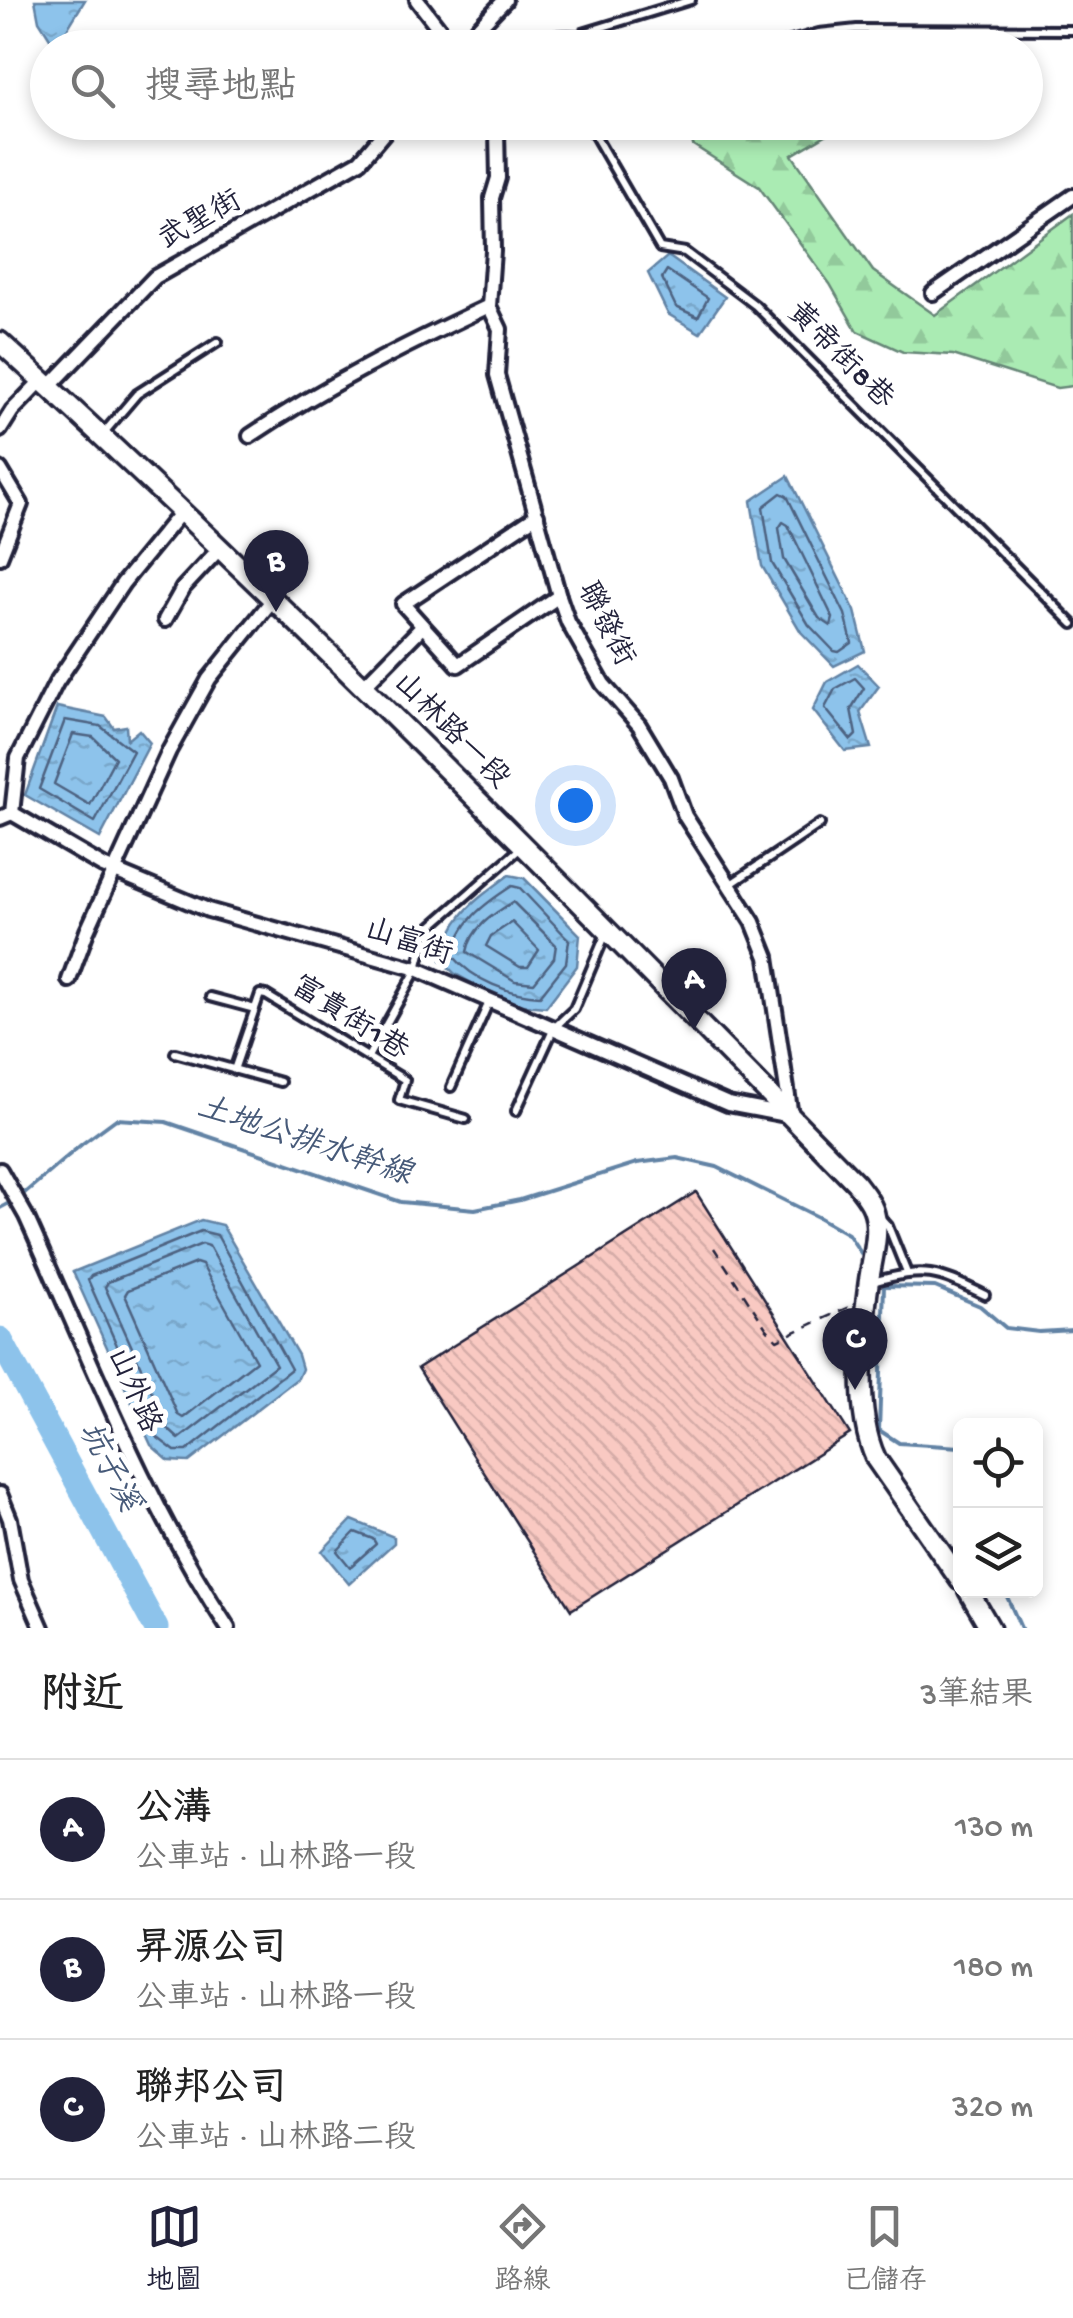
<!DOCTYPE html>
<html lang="zh-TW">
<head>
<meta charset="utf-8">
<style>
	:root { --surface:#fff; --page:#f6f6f6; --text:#222; --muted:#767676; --line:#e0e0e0; --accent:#22223b }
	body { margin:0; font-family:"Gochi Hand","LXGW WenKai TC",sans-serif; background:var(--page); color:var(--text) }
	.controls { position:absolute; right:30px; bottom:30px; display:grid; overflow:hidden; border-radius:15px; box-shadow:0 5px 15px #0003 }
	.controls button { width:90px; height:90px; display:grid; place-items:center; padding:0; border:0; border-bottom:2px solid var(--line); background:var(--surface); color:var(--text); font:50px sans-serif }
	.you { position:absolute; left:575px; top:805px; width:35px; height:35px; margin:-25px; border:8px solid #fff; border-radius:50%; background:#1a73e8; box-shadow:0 0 0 15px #1a73e833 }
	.badge { display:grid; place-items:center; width:65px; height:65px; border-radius:50%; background:var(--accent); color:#fff; font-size:32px; font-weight:700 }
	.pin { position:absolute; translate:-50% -82px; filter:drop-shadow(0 2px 5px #0008) }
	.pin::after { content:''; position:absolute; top:52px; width:35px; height:30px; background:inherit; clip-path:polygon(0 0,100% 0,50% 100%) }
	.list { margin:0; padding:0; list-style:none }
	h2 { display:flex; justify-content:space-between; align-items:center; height:130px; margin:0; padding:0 40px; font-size:42px }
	h2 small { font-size:32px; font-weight:400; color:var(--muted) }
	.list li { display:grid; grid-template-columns:65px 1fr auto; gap:30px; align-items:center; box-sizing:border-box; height:140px; padding:0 40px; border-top:2px solid var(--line) }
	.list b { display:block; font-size:38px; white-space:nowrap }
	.list p { margin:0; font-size:32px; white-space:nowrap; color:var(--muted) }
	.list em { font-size:32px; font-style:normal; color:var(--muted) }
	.icon { flex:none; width:55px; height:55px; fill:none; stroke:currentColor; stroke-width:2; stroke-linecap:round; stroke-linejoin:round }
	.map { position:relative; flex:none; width:1073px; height:1628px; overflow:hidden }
	.search { position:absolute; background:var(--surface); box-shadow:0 5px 15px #0003; left:30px; right:30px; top:30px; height:110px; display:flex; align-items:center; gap:25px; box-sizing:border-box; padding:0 35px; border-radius:55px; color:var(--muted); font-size:38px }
	.sheet { height:550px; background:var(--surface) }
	nav { display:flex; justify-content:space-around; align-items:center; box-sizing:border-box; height:140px; border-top:2px solid var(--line); background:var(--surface); font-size:28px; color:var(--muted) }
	nav a { display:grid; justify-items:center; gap:5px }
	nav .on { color:var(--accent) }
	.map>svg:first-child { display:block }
	.forest { fill:url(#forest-firs); stroke:#668677; stroke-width:2.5 }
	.water { fill:url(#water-ripples); stroke:#6283a5; stroke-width:2.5 }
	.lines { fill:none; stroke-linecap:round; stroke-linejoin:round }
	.shore { stroke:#4d6281; stroke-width:2.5 }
	.stream { stroke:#6283a5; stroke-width:4 }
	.river { stroke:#8dc3eb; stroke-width:25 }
	.building { fill:url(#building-back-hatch); stroke:#22223b; stroke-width:2.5 }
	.lane-casing { stroke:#22223b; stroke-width:14 }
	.street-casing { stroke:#22223b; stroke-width:20 }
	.secondary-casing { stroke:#22223b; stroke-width:25 }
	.path { stroke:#22223b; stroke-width:2.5; stroke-dasharray:10 8; stroke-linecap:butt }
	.lane { stroke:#fff; stroke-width:6 }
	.street { stroke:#fff; stroke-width:12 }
	.secondary { stroke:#fff; stroke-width:18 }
	.labels { text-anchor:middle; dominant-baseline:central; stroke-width:10; stroke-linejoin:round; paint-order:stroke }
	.street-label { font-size:30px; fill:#22223b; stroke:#fff }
	.water-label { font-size:32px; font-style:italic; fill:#475a79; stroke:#fff }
</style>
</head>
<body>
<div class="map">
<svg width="1073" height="1628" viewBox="0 0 1073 1628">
	<defs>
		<pattern id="forest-firs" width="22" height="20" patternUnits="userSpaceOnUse" patternTransform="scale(2.5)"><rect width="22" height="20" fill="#aaebb3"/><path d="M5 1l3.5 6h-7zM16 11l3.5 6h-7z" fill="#92c99b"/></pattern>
		<pattern id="water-ripples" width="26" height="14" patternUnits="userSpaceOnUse" patternTransform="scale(2.5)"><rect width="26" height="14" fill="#8dc3eb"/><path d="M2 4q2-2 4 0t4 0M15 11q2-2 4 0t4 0" fill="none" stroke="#79a7ca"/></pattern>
		<pattern id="building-back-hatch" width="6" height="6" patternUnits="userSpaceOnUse" patternTransform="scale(2.5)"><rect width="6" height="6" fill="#f9c9c2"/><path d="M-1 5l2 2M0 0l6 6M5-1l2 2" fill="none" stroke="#d5aca8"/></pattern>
	</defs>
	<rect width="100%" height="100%" fill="#fff"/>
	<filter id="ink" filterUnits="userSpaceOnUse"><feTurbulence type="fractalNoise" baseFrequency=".01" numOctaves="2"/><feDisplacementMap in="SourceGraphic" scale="20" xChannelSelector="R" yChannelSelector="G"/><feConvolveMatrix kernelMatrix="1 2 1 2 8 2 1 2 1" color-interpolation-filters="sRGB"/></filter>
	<g filter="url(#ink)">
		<polygon class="forest" points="688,123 846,123 792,155 873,271 935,315 1073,214 1073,386 1057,388 953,355 903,352 857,331 830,284 759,187 693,145"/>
		<g class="water">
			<polygon points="35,0 85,0 63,36 51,40 39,21"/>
			<polygon points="668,256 725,297 700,333 668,314 648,273"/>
			<polygon points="788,476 855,611 865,651 834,666 801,632 762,566 751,501"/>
			<polygon points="858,664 879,686 860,712 871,748 845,751 813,710 827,682"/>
			<polygon points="57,707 106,717 114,728 126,726 127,740 139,730 150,743 100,838 25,795"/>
			<path d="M509,875l15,3 56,57 -3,31 -31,41 -37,-3 -55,-31 -13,-13c12,-46 31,-57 68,-85z"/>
			<polygon points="201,1220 222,1225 298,1355 302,1369 298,1378 189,1462 169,1461 151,1445 73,1272"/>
			<polygon points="352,1520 394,1537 394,1543 349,1584 322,1551"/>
		</g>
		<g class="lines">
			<g class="shore">
				<polygon points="667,270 708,298 698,317 676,307 662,278"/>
				<polygon points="781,493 787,496 845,614 852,643 839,652 834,651 809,625 772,563 763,507"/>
				<polygon points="783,522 788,525 833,618 831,626 819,618 784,559 779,528"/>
				<polygon points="855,678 864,688 851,709 856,735 851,740 825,708 835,689"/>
				<polygon points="65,720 100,726 133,751 95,822 39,789"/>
				<polygon points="73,734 93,737 115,758 90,805 54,784"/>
				<path d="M512,886l8,2 49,52 -3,23 -26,33c-30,-1 -67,-16 -87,-40 6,-34 31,-52 59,-70z"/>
				<path d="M513,902l43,43 -2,13 -20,25 -19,-2 -48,-29c4,-24 26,-38 46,-50z"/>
				<polygon points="512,922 539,950 528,967 520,967 486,946 491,936"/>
				<polygon points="201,1231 217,1235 291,1369 187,1451 175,1451 158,1438 88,1280 91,1276"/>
				<polygon points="202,1244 209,1246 276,1365 179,1439 169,1430 105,1287 108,1282"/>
				<polygon points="196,1263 202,1265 256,1361 183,1418 178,1415 125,1295 128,1290"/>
				<polygon points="355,1532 373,1539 376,1544 350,1567 337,1551"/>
			</g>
			<g class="stream">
				<polyline points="21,1196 82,1144 116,1119 166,1122 401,1202 475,1209 520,1200 637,1163 677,1158 717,1167 820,1218 848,1234 867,1262"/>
				<polyline points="0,1208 13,1201"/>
				<polyline points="881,1282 884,1286 879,1430 899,1443 960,1447"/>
				<polyline points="885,1286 935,1287 980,1306 1006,1328 1039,1332 1073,1330"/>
				<polyline points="1004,1590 1021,1628"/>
			</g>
			<polyline class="river" points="0,1339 156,1628"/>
		</g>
		<polygon class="building" points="696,1192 850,1434 571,1610 418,1368"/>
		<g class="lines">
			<g class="lane-casing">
				<g id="lane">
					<polyline points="583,33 691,0"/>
					<polyline points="533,37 537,48"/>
					<path d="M497,48c44,-13 85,-21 128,0"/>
					<polyline points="767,48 819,33 857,29 1073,30"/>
					<polyline points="587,122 660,248 685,252 755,305 1073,624"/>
					<polyline points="102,435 137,394 218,342"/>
					<polyline points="731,884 820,824"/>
					<polyline points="210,997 255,1009"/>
					<polyline points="175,1053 280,1082"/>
					<polyline points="369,1055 417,969 427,930 523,846"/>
					<polyline points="234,1070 260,994 266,995 405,1080 399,1100 466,1119"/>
					<polyline points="451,1087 489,1002"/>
					<polyline points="516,1111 554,1028 574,1009 607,931"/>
					<polyline points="879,1216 888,1226 907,1273"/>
					<path d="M872,1282c55,-15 63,-11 113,13"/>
				</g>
			</g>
			<g class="street-casing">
				<g id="street">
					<polyline points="417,0 454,48"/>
					<polyline points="459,48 505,0"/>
					<polyline points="933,293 1073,196"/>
					<polyline points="49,387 155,277 360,161 393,122"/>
					<polyline points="0,430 12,411 42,380"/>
					<path d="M250,436c76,-51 156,-91 239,-130"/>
					<polyline points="0,469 21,504 0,557"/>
					<polyline points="537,515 403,604 458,665 559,596"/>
					<polyline points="165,620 183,588 221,547"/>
					<polyline points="364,686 422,627"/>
					<polyline points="12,813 103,866 208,910 417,969 728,1104 791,1116 767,957 753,922 685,816 671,778 639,725 603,684 568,622 559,596 497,375 500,329 489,306 493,251 492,198 498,178 497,131 494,122"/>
					<polyline points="0,818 12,813 18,758 56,683 123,583 182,511"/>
					<polyline points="69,980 87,931 169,751 209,679 274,598"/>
					<path d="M0,1170l26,46c63,139 118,284 202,412"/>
					<polyline points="0,1494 10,1519 21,1580 42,1628"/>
				</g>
			</g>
			<g class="secondary-casing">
				<g id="secondary">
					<path d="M0,342c295,270 576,555 856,841 6,8 14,17 17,26 8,21 -1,50 -4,71 -7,50 -15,133 7,179l84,121"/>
					<polyline points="968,1590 990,1628"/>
				</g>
			</g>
			<polyline class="path" points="714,1248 766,1328 777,1340 851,1306"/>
			<use href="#lane" class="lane"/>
			<use href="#street" class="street"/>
			<use href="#secondary" class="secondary"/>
		</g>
	</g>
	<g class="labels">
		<g class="street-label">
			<text transform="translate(201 222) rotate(-29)">武聖街</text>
			<text transform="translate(839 357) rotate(45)">黃帝街8巷</text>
			<text transform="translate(604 625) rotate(63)">聯發街</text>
			<text transform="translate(450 732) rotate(45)">山林路一段</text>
			<text transform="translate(408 944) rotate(18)">山富街</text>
			<text transform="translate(349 1020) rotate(32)">富貴街1巷</text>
			<text transform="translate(132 1391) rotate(66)">山外路</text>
		</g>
		<g class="water-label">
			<text transform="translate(304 1143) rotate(18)">土地公排水幹線</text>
			<text transform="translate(107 1468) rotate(62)">坑子溪</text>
		</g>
	</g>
</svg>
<div class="controls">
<button><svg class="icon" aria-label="locate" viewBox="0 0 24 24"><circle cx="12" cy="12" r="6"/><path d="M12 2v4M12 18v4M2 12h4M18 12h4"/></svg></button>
<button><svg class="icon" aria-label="layers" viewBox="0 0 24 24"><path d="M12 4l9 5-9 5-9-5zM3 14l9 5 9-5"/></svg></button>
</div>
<div class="you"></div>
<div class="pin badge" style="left:694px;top:1030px">A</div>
<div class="pin badge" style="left:276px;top:612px">B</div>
<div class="pin badge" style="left:855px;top:1390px">C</div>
<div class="search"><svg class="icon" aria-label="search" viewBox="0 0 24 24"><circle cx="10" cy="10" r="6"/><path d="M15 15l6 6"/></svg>搜尋地點</div>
</div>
<section class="sheet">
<h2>附近<small>3筆結果</small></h2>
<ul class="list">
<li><span class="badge">A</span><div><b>公溝</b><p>公車站 · 山林路一段</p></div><em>130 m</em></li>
<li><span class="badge">B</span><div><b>昇源公司</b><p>公車站 · 山林路一段</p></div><em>180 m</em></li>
<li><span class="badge">C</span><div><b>聯邦公司</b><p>公車站 · 山林路二段</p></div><em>320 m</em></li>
</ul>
</section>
<nav>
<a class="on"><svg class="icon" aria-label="map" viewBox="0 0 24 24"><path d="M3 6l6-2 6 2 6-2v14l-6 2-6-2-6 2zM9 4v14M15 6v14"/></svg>地圖</a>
<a><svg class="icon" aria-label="directions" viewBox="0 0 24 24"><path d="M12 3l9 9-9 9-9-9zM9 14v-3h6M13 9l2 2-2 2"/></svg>路線</a>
<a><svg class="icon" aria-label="saved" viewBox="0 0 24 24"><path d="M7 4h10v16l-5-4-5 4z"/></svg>已儲存</a>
</nav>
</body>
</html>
